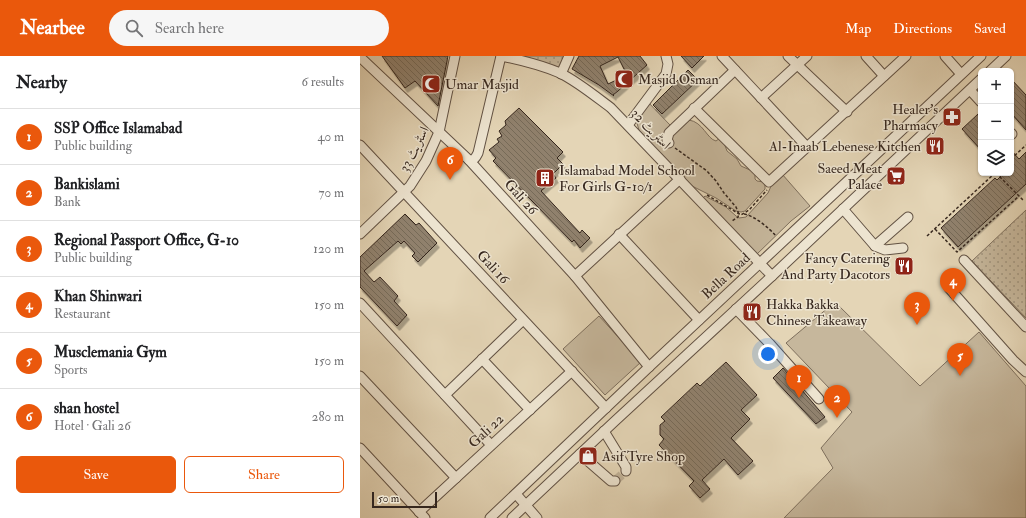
<!DOCTYPE html>
<html lang="en">
<head>
<meta charset="utf-8">
<style>
	:root { --surface:#fff; --page:#f6f6f6; --text:#202124; --muted:#757577; --line:#e0e0e0; --accent:#ea580c }
	body { margin:0; font-family:"IM FELL Double Pica",Amiri,serif; background:var(--page); color:var(--text) }
	.controls { position:absolute; right:12px; top:12px; display:grid; overflow:hidden; border-radius:6px; box-shadow:0 1px 3px #0004 }
	.controls button { width:36px; height:36px; display:grid; place-items:center; padding:0; border:0; border-bottom:1px solid var(--line); background:var(--surface); color:var(--text); font:20px sans-serif }
	.scale { position:absolute; left:12px; bottom:10px; width:65px; box-sizing:border-box; padding-left:4px; border:2px solid #36271e; border-top:0; font-size:11px; line-height:14px; white-space:nowrap; color:#36271e; -webkit-text-stroke:3px #ede4d0; paint-order:stroke }
	.you { position:absolute; left:408px; top:298px; width:14px; height:14px; margin:-10px; border:3px solid #fff; border-radius:50%; background:#1a73e8; box-shadow:0 0 0 6px #1a73e833 }
	.badge { display:grid; place-items:center; width:26px; height:26px; border-radius:50%; background:var(--accent); color:#fff; font-size:13px; font-weight:700 }
	.pin { position:absolute; translate:-50% -33px; filter:drop-shadow(0 1px 2px #0008) }
	.pin::after { content:''; position:absolute; top:21px; width:14px; height:12px; background:inherit; clip-path:polygon(0 0,100% 0,50% 100%) }
	.list { margin:0; padding:0; list-style:none }
	h2 { display:flex; justify-content:space-between; align-items:center; height:52px; margin:0; padding:0 16px; font-size:17px }
	h2 small { font-size:13px; font-weight:400; color:var(--muted) }
	.list li { display:grid; grid-template-columns:26px 1fr auto; gap:12px; align-items:center; box-sizing:border-box; height:56px; padding:0 16px; border-top:1px solid var(--line) }
	.list b { display:block; font-size:15px; white-space:nowrap }
	.list p { margin:0; font-size:13px; white-space:nowrap; color:var(--muted) }
	.list em { font-size:13px; font-style:normal; color:var(--muted) }
	.actions { display:flex; gap:8px; padding:12px 16px }
	.actions a { flex:1; padding:9px 0; border:1px solid var(--accent); border-radius:6px; text-align:center; font-size:14px; color:var(--accent) }
	.actions .main { background:var(--accent); color:#fff }
	.icon { flex:none; width:22px; height:22px; fill:none; stroke:currentColor; stroke-width:2; stroke-linecap:round; stroke-linejoin:round }
	.map { position:relative; flex:none; width:666px; height:462px; overflow:hidden }
	header { display:flex; align-items:center; gap:24px; box-sizing:border-box; height:56px; padding:0 20px; background:var(--accent); color:#fff }
	header strong { font-size:19px }
	nav { display:flex; gap:22px; margin-inline-start:auto; font-size:14px }
	.search { width:280px; height:36px; background:var(--page); display:flex; align-items:center; gap:10px; box-sizing:border-box; padding:0 14px; border-radius:22px; color:var(--muted); font-size:15px }
	main { display:flex }
	aside { flex:1; background:var(--surface) }
	.map>svg:first-child { display:block }
	.grass { fill:#c6b79c; stroke:#7e6f5d }
	.park { fill:url(#park-dots); stroke:#7e6f5d }
	.building { fill:url(#building-back-hatch); stroke:#36271e; fill-rule:evenodd; filter:url(#shadow) }
	.lines { fill:none; stroke-linecap:round; stroke-linejoin:round }
	.minor-tunnel { stroke:#c1b298; stroke-width:9; stroke-dasharray:9 4.5; stroke-linecap:butt }
	.minor-casing { stroke:#625244; stroke-width:11 }
	.path { stroke:#36271e; stroke-width:1.5; stroke-dasharray:3 2; stroke-linecap:butt }
	.minor { stroke:#ede4d0; stroke-width:9 }
	.labels { text-anchor:middle; dominant-baseline:central; stroke-width:3; stroke-linejoin:round; paint-order:stroke }
	.poi-label { font-size:14px; fill:#36271e; stroke:#ede4d0; text-anchor:start }
	.street-label { font-size:14px; fill:#36271e; stroke:#ede4d0 }
</style>
</head>
<body>
<header>
<strong>Nearbee</strong>
<div class="search"><svg class="icon" aria-label="search" viewBox="0 0 24 24"><circle cx="10" cy="10" r="6"/><path d="M15 15l6 6"/></svg>Search here</div>
<nav><a>Map</a><a>Directions</a><a>Saved</a></nav>
</header>
<main>
<aside>
<h2>Nearby<small>6 results</small></h2>
<ul class="list">
<li><span class="badge">1</span><div><b>SSP Office Islamabad</b><p>Public building</p></div><em>40 m</em></li>
<li><span class="badge">2</span><div><b>Bankislami</b><p>Bank</p></div><em>70 m</em></li>
<li><span class="badge">3</span><div><b>Regional Passport Office, G-10</b><p>Public building</p></div><em>120 m</em></li>
<li><span class="badge">4</span><div><b>Khan Shinwari</b><p>Restaurant</p></div><em>150 m</em></li>
<li><span class="badge">5</span><div><b>Musclemania Gym</b><p>Sports</p></div><em>150 m</em></li>
<li><span class="badge">6</span><div><b>shan hostel</b><p>Hotel · Gali 26</p></div><em>280 m</em></li>
</ul>
<div class="actions"><a class="main">Save</a><a>Share</a></div>
</aside>
<div class="map">
<svg width="666" height="462" viewBox="0 0 666 462">
	<defs>
		<pattern id="park-dots" width="8" height="8" patternUnits="userSpaceOnUse"><rect width="8" height="8" fill="#c6b79c"/><path d="M2 2h.1M6 6h.1" fill="none" stroke="#a2957f" stroke-width="1.8" stroke-linecap="round"/></pattern>
		<pattern id="building-back-hatch" width="6" height="6" patternUnits="userSpaceOnUse"><rect width="6" height="6" fill="#90816d"/><path d="M-1 5l2 2M0 0l6 6M5-1l2 2" fill="none" stroke="#766a59"/></pattern>
		<filter id="shadow"><feDropShadow dx="2.5" dy="4.5" stdDeviation="0" flood-color="#0004"/></filter>
	</defs>
	<rect width="100%" height="100%" fill="#e4d5b6"/>
	<filter id="stains"><feTurbulence type="fractalNoise" baseFrequency=".005" numOctaves="4"/><feColorMatrix values="0 0 0 0 .2 0 0 0 0 .09 0 0 0 0 .02 0 0 0 .5 -.17"/></filter>
	<radialGradient id="worn" r=".72"><stop offset=".6" stop-color="#630" stop-opacity="0"/><stop offset="1" stop-color="#630" stop-opacity=".3"/></radialGradient>
	<g class="grass">
		<path d="M287,45l23,24 -1,15 20,-20c14,2 18,19 27,21l4,-3 4,5 3,8 10,8 4,7 9,4 5,4v5l2,2 7,1 1,2v5l-20,22 -4,1 -5,-1 -20,-13 -26,-13 -51,-55 -3,-10z"/>
		<polygon points="422,118 450,150 431,165 395,200 342,143 345,140 366,151 376,160 379,162 386,161 408,137 412,128"/>
		<polygon points="475,246 560,330 619,276 666,330 666,462 424,462 473,412 461,392 492,356 426,287"/>
		<polygon points="239,260 281,306 245,339 203,293"/>
	</g>
	<g class="park">
		<polygon points="141,0 209,0 201,18"/>
		<polygon points="666,154 666,262 612,205"/>
	</g>
	<g class="building">
		<polygon points="22,0 88,0 78,50 55,25 45,32"/>
		<path d="M219,0h61l7,9 -29,26 -5,4 1,1 -15,-11 -27,-16zM258,1l9,18 -19,9 -8,-18z"/>
		<polygon points="321,0 344,0 332,12"/>
		<polygon points="328,14 338,24 302,58 293,49"/>
		<polygon points="651,23 666,39 666,74 651,57"/>
		<polygon points="159,52 203,96 197,102 203,108 193,118 196,122 181,135 220,177 222,174 230,182 220,192 214,184 212,186 133,105 136,102 129,94 139,86 137,83 142,80 139,75 146,69 145,65"/>
		<polygon points="618,58 621,61 621,94 602,73"/>
		<polygon points="651,94 659,103 666,96 666,128 598,191 581,172 635,122 637,124 644,117 651,117"/>
		<polygon points="45,158 56,169 59,167 77,187 58,206 52,200 55,197 44,185 41,188 38,185 4,215 14,226 20,221 38,240 34,245 47,259 37,270 0,231 0,201"/>
		<polygon points="366,306 397,339 381,354 390,363 371,382 393,405 378,419 364,403 342,424 350,433 340,442 329,430 334,425 299,389 304,383 300,379 300,369 305,365 301,361 337,327 340,330"/>
		<polygon points="423,312 465,361 456,368 413,322"/>
	</g>
	<g class="lines">
		<polyline class="minor-tunnel" points="255,425 266,415"/>
		<g class="minor-casing">
			<g id="minor">
				<path d="M141,0c20,4 40,9 59,17 18,9 35,23 51,35l161,168"/>
				<polyline points="362,0 447,91"/>
				<polyline points="428,0 487,56"/>
				<polyline points="506,0 524,20"/>
				<polyline points="585,0 601,18"/>
				<polyline points="0,1 109,104 215,220 289,311"/>
				<polyline points="630,15 646,0"/>
				<polyline points="201,18 209,0"/>
				<polyline points="610,34 621,46"/>
				<polyline points="401,42 447,0"/>
				<polyline points="334,52 409,126 546,0"/>
				<polyline points="268,69 306,18 308,8 306,0"/>
				<polyline points="651,77 652,78"/>
				<polyline points="309,87 307,84 309,77 375,14"/>
				<polyline points="0,89 246,352"/>
				<path d="M109,104c5,1 7,-3 9,-7l23,-97"/>
				<polyline points="483,153 515,190 525,194 543,192"/>
				<polyline points="0,178 50,130 66,105 79,76 95,0"/>
				<polyline points="259,178 339,264"/>
				<polyline points="515,190 548,161"/>
				<polyline points="604,204 666,271"/>
				<polyline points="215,220 320,123"/>
				<polyline points="589,232 653,304 666,316"/>
				<polyline points="0,247 131,389"/>
				<polyline points="376,253 410,288 459,343"/>
				<polyline points="122,303 170,354"/>
				<polyline points="0,320 96,422"/>
				<polyline points="85,339 163,264"/>
				<polyline points="244,375 266,411 266,415"/>
				<polyline points="0,392 65,462"/>
				<polyline points="220,398 251,425 255,425"/>
				<polyline points="156,438 177,462"/>
				<polyline points="59,456 212,315"/>
				<polyline points="130,462 289,311 621,0"/>
				<polyline points="152,462 255,365 412,220 621,23"/>
			</g>
		</g>
		<g class="path">
			<polyline points="315,92 347,115 356,125 364,137 376,151 379,158 378,161 372,165"/>
			<polyline points="651,103 666,89"/>
			<polyline points="636,117 664,145"/>
			<polyline points="347,139 381,159 389,154 407,134"/>
			<path d="M384,158c11,2 25,14 32,22"/>
			<polyline points="575,173 597,196 659,140"/>
			<polyline points="567,180 635,117"/>
		</g>
		<use href="#minor" class="minor"/>
	</g>
	<defs>
		<g id="mosque-square" transform="scale(1)"><rect x="-9" y="-9" width="18" height="18" rx="4" fill="#8f2418" stroke="#ede4d0"/><path d="M3.5-4.9A6 6 0 1 0 3.5 4.9A5 5 0 1 1 3.5-4.9Z" fill="#fff"/></g>
		<g id="pharmacy-square" transform="scale(1)"><rect x="-9" y="-9" width="18" height="18" rx="4" fill="#8f2418" stroke="#ede4d0"/><path d="M-2-6h4v4h4v4h-4v4h-4v-4h-4v-4h4Z" fill="#fff"/></g>
		<g id="restaurant-square" transform="scale(1)"><rect x="-9" y="-9" width="18" height="18" rx="4" fill="#8f2418" stroke="#ede4d0"/><path d="M-5-6h1v4h1v-4h1v4h1v-4h1v5L-1.5 .5V6h-2V.5L-5-1ZM5-6V6H3V1.5H1.5Q1.5-4 5-6Z" fill="#fff"/></g>
		<g id="supermarket-square" transform="scale(1)"><rect x="-9" y="-9" width="18" height="18" rx="4" fill="#8f2418" stroke="#ede4d0"/><path d="M-6-5.5h2.5l.6 2H6L4.5 2H-2.5L-4.4-4H-6ZM-1.5 3.2a1.3 1.3 0 1 0 .1 0ZM3 3.2a1.3 1.3 0 1 0 .1 0Z" fill="#fff"/></g>
		<g id="building-square" transform="scale(1)"><rect x="-9" y="-9" width="18" height="18" rx="4" fill="#8f2418" stroke="#ede4d0"/><path d="M-4-6H4V6H1V3H-1V6H-4ZM-2.5-4.3h1.7v1.8h-1.7ZM.8-4.3h1.7v1.8H.8ZM-2.5-1h1.7V.8h-1.7ZM.8-1h1.7V.8H.8Z" fill="#fff"/></g>
		<g id="shop-square" transform="scale(1)"><rect x="-9" y="-9" width="18" height="18" rx="4" fill="#8f2418" stroke="#ede4d0"/><path d="M-5-2.5h2.3a2.7 3.5 0 0 1 5.4 0H5L5.5 6h-11ZM-1.5-2.5h3a1.5 2.3 0 0 0-3 0Z" fill="#fff"/></g>
	</defs>
	<g fill-rule="evenodd">
		<use href="#mosque-square" x="264" y="23"/>
		<use href="#mosque-square" x="71" y="28"/>
		<use href="#pharmacy-square" x="592" y="61"/>
		<use href="#restaurant-square" x="575" y="90"/>
		<use href="#supermarket-square" x="536" y="120"/>
		<use href="#building-square" x="185" y="122"/>
		<use href="#restaurant-square" x="544" y="210"/>
		<use href="#restaurant-square" x="392" y="256"/>
		<use href="#shop-square" x="228" y="400"/>
	</g>
	<g class="labels">
		<g class="poi-label">
			<text x="278" y="23">Masjid Osman</text>
			<text x="85" y="28">Umar Masjid</text>
			<text x="578" y="53" text-anchor="end">Healer’s<tspan x="578" dy="16">Pharmacy</tspan></text>
			<text x="561" y="90" text-anchor="end">Al-Inaab Lebenese Kitchen</text>
			<text x="522" y="112" text-anchor="end">Saeed Meat<tspan x="522" dy="16">Palace</tspan></text>
			<text x="199" y="114">Islamabad Model School<tspan x="199" dy="16">For Girls G-10/1</tspan></text>
			<text x="530" y="202" text-anchor="end">Fancy Catering<tspan x="530" dy="16">And Party Dacotors</tspan></text>
			<text x="406" y="248">Hakka Bakka<tspan x="406" dy="16">Chinese Takeaway</tspan></text>
			<text x="242" y="400">Asif Tyre Shop</text>
		</g>
		<g class="street-label">
			<text transform="translate(291 73) rotate(46)">اسٹریٹ 32</text>
			<text transform="translate(54 93) rotate(-63)">اسٹریٹ 33</text>
			<text transform="translate(161 141) rotate(48)">Gali 26</text>
			<text transform="translate(133 211) rotate(47)">Gali 16</text>
			<text transform="translate(366 220) rotate(-43)">Bella Road</text>
			<text transform="translate(126 375) rotate(-43)">Gali 22</text>
		</g>
	</g>
	<rect width="100%" height="100%" filter="url(#stains)"/>
	<rect width="100%" height="100%" fill="url(#worn)"/>
</svg>
<div class="controls">
<button>+</button>
<button>−</button>
<button><svg class="icon" aria-label="layers" viewBox="0 0 24 24"><path d="M12 4l9 5-9 5-9-5zM3 14l9 5 9-5"/></svg></button>
</div>
<div class="scale">50 m</div>
<div class="you"></div>
<div class="pin badge" style="left:439px;top:342px">1</div>
<div class="pin badge" style="left:477px;top:362px">2</div>
<div class="pin badge" style="left:557px;top:269px">3</div>
<div class="pin badge" style="left:593px;top:245px">4</div>
<div class="pin badge" style="left:600px;top:320px">5</div>
<div class="pin badge" style="left:90px;top:124px">6</div>
</div>
</main>
</body>
</html>
